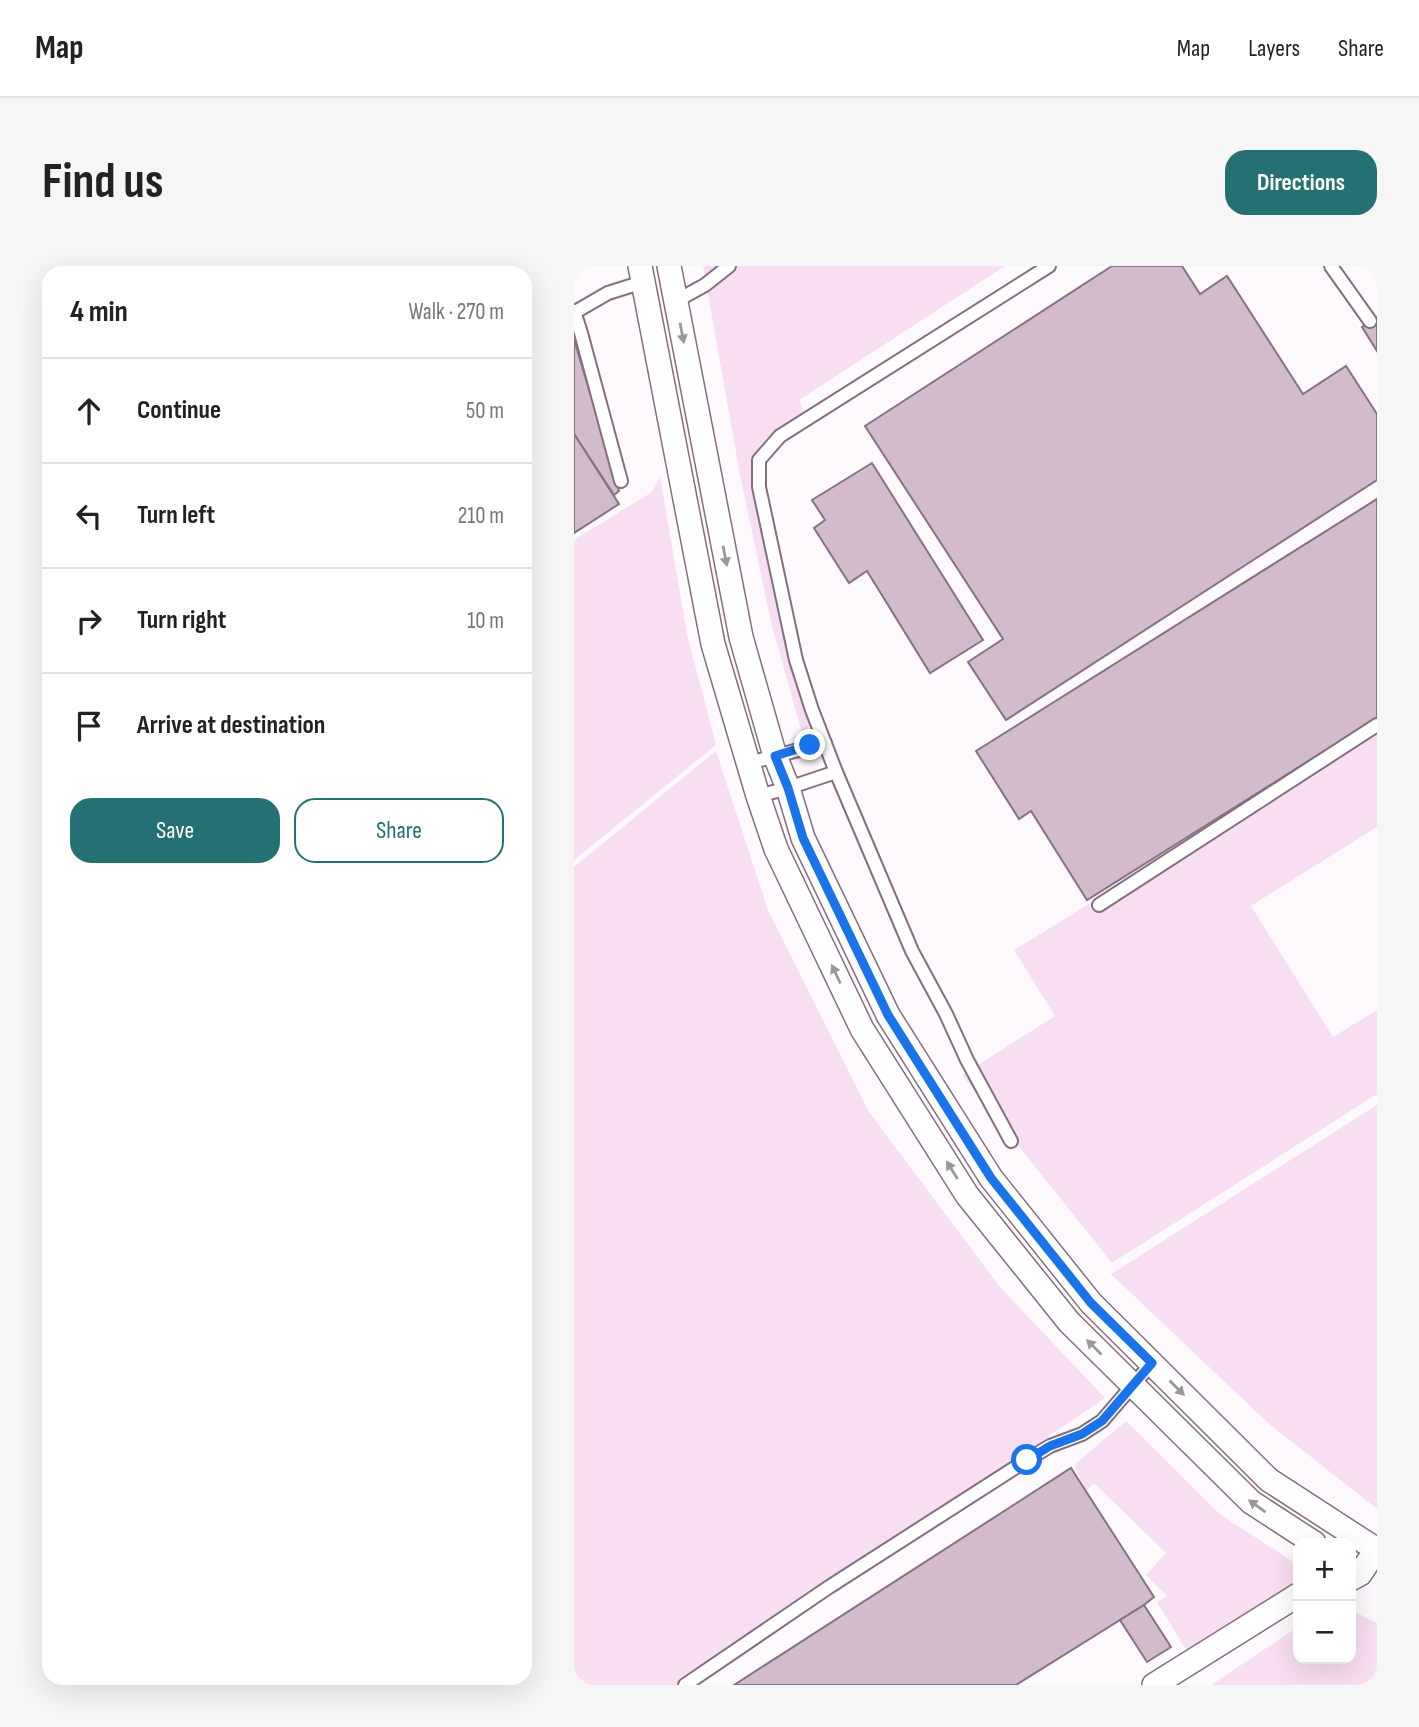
<!DOCTYPE html>
<html lang="en">
<head>
<meta charset="utf-8">
<style>
	:root { --surface:#fff; --page:#f6f6f6; --text:#222; --muted:#767676; --line:#e0e0e0; --accent:#257072 }
	body { margin:0; font-family:"Sofia Sans Condensed",sans-serif; background:var(--page); color:var(--text) }
	.controls { position:absolute; right:21px; bottom:21px; display:grid; overflow:hidden; border-radius:14px; box-shadow:0 7px 28px #0002 }
	.controls button { width:63px; height:63px; display:grid; place-items:center; padding:0; border:0; border-bottom:2px solid var(--line); background:var(--surface); color:var(--text); font:35px sans-serif }
	.stop { position:absolute; width:21px; height:21px; margin:-16px; border:5px solid #1a73e8; border-radius:50%; background:#fff }
	.stop.end { background:#1a73e8; border-color:#fff; box-shadow:0 2px 7px #0008 }
	.list { margin:0; padding:0; list-style:none }
	h2 { display:flex; justify-content:space-between; align-items:center; height:91px; margin:0; padding:0 28px; font-size:30px }
	h2 small { font-size:23px; font-weight:400; color:var(--muted) }
	.list li { display:grid; grid-template-columns:46px 1fr auto; gap:21px; align-items:center; box-sizing:border-box; height:105px; padding:0 28px; border-top:2px solid var(--line) }
	.list b { display:block; font-size:26px; white-space:nowrap }
	.list em { font-size:23px; font-style:normal; color:var(--muted) }
	.actions { display:flex; gap:14px; padding:21px 28px }
	.actions a { flex:1; padding:16px 0; border:2px solid var(--accent); border-radius:21px; text-align:center; font-size:24px; color:var(--accent) }
	.actions .main { background:var(--accent); color:#fff }
	.icon { flex:none; width:38px; height:38px; fill:none; stroke:currentColor; stroke-width:2; stroke-linecap:round; stroke-linejoin:round }
	.map { position:relative; flex:none; width:803px; height:1419px; overflow:hidden; border-radius:21px }
	header { display:flex; align-items:center; gap:42px; box-sizing:border-box; height:98px; padding:0 35px; background:var(--surface); border-bottom:2px solid var(--line) }
	header strong { font-size:33px }
	nav { display:flex; gap:38px; margin-inline-start:auto; font-size:24px }
	.intro { display:flex; align-items:center; justify-content:space-between; box-sizing:border-box; height:168px; padding:0 42px }
	h1 { margin:0; font-size:49px }
	.button { padding:18px 32px; border-radius:21px; background:var(--accent); color:#fff; font-size:24px; font-weight:700 }
	main { display:flex; gap:42px; padding:0 42px }
	aside { flex:1; background:var(--surface); border-radius:21px; box-shadow:0 7px 28px #0002 }
	.map>svg:first-child { display:block }
	.green { fill:#f8def2 }
	.building { fill:#d2bbcd; stroke:#877283; stroke-width:2 }
	.lines { fill:none; stroke-linecap:round; stroke-linejoin:round }
	.lane-casing { stroke:#846e7f; stroke-width:16 }
	.street-casing { stroke:#846e7f; stroke-width:26 }
	.lane { stroke:#fff; stroke-width:12 }
	.street { stroke:#fff; stroke-width:23 }
	.oneway { fill:#9a969a }
	.route { stroke:#1a73e8; stroke-width:9 }
</style>
</head>
<body>
<header>
<strong>Map</strong>
<nav><a>Map</a><a>Layers</a><a>Share</a></nav>
</header>
<div class="intro"><h1>Find us</h1><a class="button">Directions</a></div>
<main>
<aside>
<h2>4 min<small>Walk · 270 m</small></h2>
<ul class="list">
<li><svg class="icon" aria-label="ahead" viewBox="0 0 24 24"><path d="M12 20V5M6 11l6-6 6 6"/></svg><div><b>Continue</b></div><em>50 m</em></li>
<li><svg class="icon" aria-label="left" viewBox="0 0 24 24"><path d="M17 20v-9H6M10 6l-5 5 5 5"/></svg><div><b>Turn left</b></div><em>210 m</em></li>
<li><svg class="icon" aria-label="right" viewBox="0 0 24 24"><path d="M7 20v-9h11M14 6l5 5-5 5"/></svg><div><b>Turn right</b></div><em>10 m</em></li>
<li><svg class="icon" aria-label="arrive" viewBox="0 0 24 24"><path d="M6 21V4h12l-3 4 3 4H6"/></svg><div><b>Arrive at destination</b></div></li>
</ul>
<div class="actions"><a class="main">Save</a><a>Share</a></div>
</aside>
<div class="map">
<svg width="803" height="1419" viewBox="0 0 803 1419">
	<rect width="100%" height="100%" fill="#fef9fd"/>
	<g class="green">
		<polygon points="129,0 431,0 225,134 232,152 188,191 189,236 240,457 228,467 197,356 166,209"/>
		<polygon points="86,210 113,368 142,479 0,594 0,274 78,226"/>
		<polygon points="803,461 803,561 677,640 759,771 803,744 803,828 538,997 388,809 481,750 440,684"/>
		<polygon points="142,485 194,644 295,846 426,1021 531,1132 108,1419 0,1419 0,601"/>
		<polygon points="803,839 803,1243 694,1157 537,1008"/>
		<polygon points="552,1155 647,1249 724,1299 724,1321 617,1392 583,1336 593,1330 572,1309 592,1287 520,1217 512,1225 500,1199"/>
		<polygon points="777,1344 803,1357 803,1419 637,1419 724,1361 724,1393 777,1393"/>
	</g>
	<g class="building">
		<polygon points="538,0 608,0 626,28 653,10 729,128 772,100 803,148 803,214 432,454 394,396 429,373 291,160"/>
		<polygon points="803,51 803,85 788,61"/>
		<polygon points="0,73 45,225 40,229 0,168"/>
		<polygon points="0,168 45,238 0,267"/>
		<polygon points="298,197 409,374 356,407 293,305 275,317 240,262 251,254 238,234"/>
		<polygon points="803,233 803,452 513,634 457,545 445,553 402,485"/>
		<polygon points="497,1202 580,1331 570,1339 442,1419 160,1419"/>
		<polygon points="570,1339 597,1381 573,1396 546,1354"/>
	</g>
	<g class="lines">
		<g class="lane-casing">
			<g id="lane">
				<polyline points="757,0 796,55"/>
				<polyline points="102,35 131,19 155,0"/>
				<polyline points="0,45 7,67 47,215"/>
				<polyline points="1,46 34,27 69,16"/>
				<polyline points="175,497 251,477"/>
				<polyline points="184,530 214,522 262,506"/>
				<polyline points="525,639 803,459"/>
				<polyline points="437,875 393,794 372,748 338,685 262,506 238,444 222,394 185,221 185,194 206,170 475,0"/>
				<polyline points="111,1419 255,1321 453,1194 476,1180 508,1168 528,1155 578,1097"/>
			</g>
		</g>
		<g class="street-casing">
			<g id="street">
				<polyline points="66,0 139,378 184,530 202,583 288,763 393,929 495,1056 677,1236 740,1277"/>
				<polyline points="95,0 167,371 201,490 214,522 229,572 314,749 417,912 517,1037 695,1214 803,1284"/>
				<polyline points="777,1313 786,1308 802,1284"/>
				<polyline points="580,1419 724,1329"/>
			</g>
		</g>
		<use href="#lane" class="lane"/>
		<use href="#street" class="street"/>
	</g>
	<defs><path id="oneway-solid" d="M-6-.8H1V-3.2L6.5 0L1 3.2V.8H-6Z" transform="scale(1.75)"/></defs>
	<g class="oneway">
		<use href="#oneway-solid" transform="translate(108 67) rotate(79)"/>
		<use href="#oneway-solid" transform="translate(151 290) rotate(79)"/>
		<use href="#oneway-solid" transform="translate(262 708) rotate(-115)"/>
		<use href="#oneway-solid" transform="translate(378 904) rotate(-122)"/>
		<use href="#oneway-solid" transform="translate(520 1081) rotate(-135)"/>
		<use href="#oneway-solid" transform="translate(603 1122) rotate(45)"/>
		<use href="#oneway-solid" transform="translate(683 1240) rotate(-144)"/>
	</g>
	<g class="lines">
		<polyline class="route" points="236,479 201,490 214,522 229,572 314,749 417,912 517,1037 578,1097 528,1155 508,1168 476,1180 453,1194"/>
	</g>
</svg>
<div class="controls">
<button>+</button>
<button>−</button>
</div>
<div class="stop" style="left:453px;top:1194px"></div>
<div class="stop end" style="left:236px;top:479px"></div>
</div>
</main>
</body>
</html>
